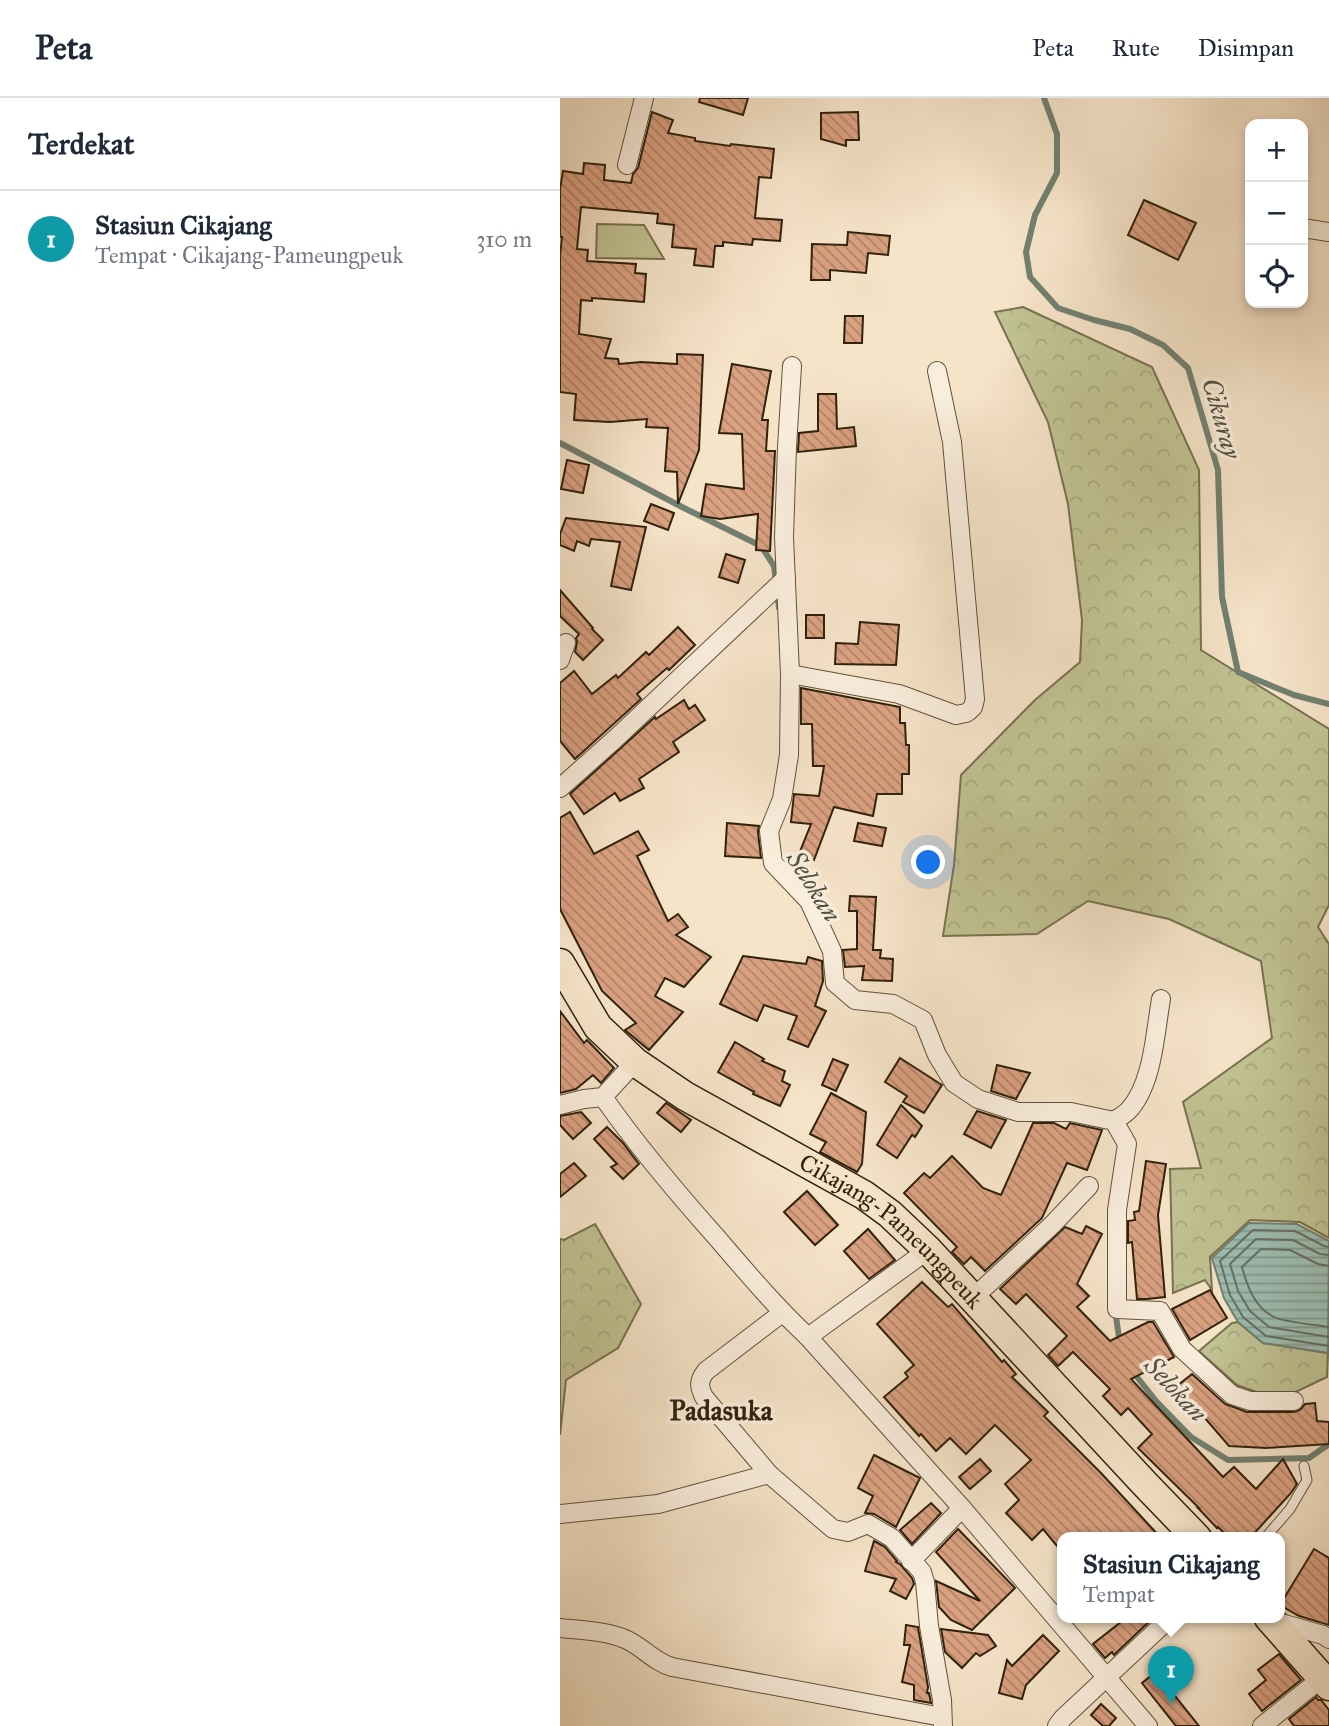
<!DOCTYPE html>
<html lang="id">
<head>
<meta charset="utf-8">
<style>
	:root { --surface:#fff; --page:#f6f6f7; --text:#1f2937; --muted:#747a83; --line:#e0e1e3; --accent:#7c3aed }
	body { margin:0; font-family:"IM FELL Great Primer",serif; background:var(--page); color:var(--text) }
	.controls { position:absolute; right:21px; top:21px; display:grid; overflow:hidden; border-radius:14px; box-shadow:0 4px 10px #0003 }
	.controls button { width:63px; height:63px; display:grid; place-items:center; padding:0; border:0; border-bottom:2px solid var(--line); background:var(--surface); color:var(--text); font:35px sans-serif }
	.you { position:absolute; left:369px; top:765px; width:24px; height:24px; margin:-18px; border:5px solid #fff; border-radius:50%; background:#1a73e8; box-shadow:0 0 0 10px #1a73e833 }
	.badge { display:grid; place-items:center; width:46px; height:46px; border-radius:50%; background:var(--accent); color:#fff; font-size:23px; font-weight:700 }
	.pin { position:absolute; translate:-50% -58px; filter:drop-shadow(0 2px 4px #0008) }
	.pin::after { content:''; position:absolute; top:37px; width:24px; height:21px; background:inherit; clip-path:polygon(0 0,100% 0,50% 100%) }
	.popup { position:absolute; left:497px; top:1434px; width:228px; height:91px; box-sizing:border-box; display:grid; place-content:center; border-radius:14px; background:var(--surface); filter:drop-shadow(0 2px 5px #0005); font-size:23px; white-space:nowrap; color:var(--muted) }
	.popup b { font-size:26px; color:var(--text) }
	.popup::after { content:''; position:absolute; left:50%; top:100%; margin-left:-14px; border:14px solid transparent; border-top-color:var(--surface) }
	.list { margin:0; padding:0; list-style:none }
	h2 { display:flex; justify-content:space-between; align-items:center; height:91px; margin:0; padding:0 28px; font-size:30px }
	h2 small { font-size:23px; font-weight:400; color:var(--muted) }
	.list li { display:grid; grid-template-columns:46px 1fr auto; gap:21px; align-items:center; box-sizing:border-box; height:98px; padding:0 28px; border-top:2px solid var(--line) }
	.list b { display:block; font-size:26px; white-space:nowrap }
	.list p { margin:0; font-size:23px; white-space:nowrap; color:var(--muted) }
	.list em { font-size:23px; font-style:normal; color:var(--muted) }
	.icon { flex:none; width:38px; height:38px; fill:none; stroke:currentColor; stroke-width:2; stroke-linecap:round; stroke-linejoin:round }
	.map { position:relative; flex:none; width:769px; height:1628px; overflow:hidden }
	header { display:flex; align-items:center; gap:42px; box-sizing:border-box; height:98px; padding:0 35px; background:var(--surface); border-bottom:2px solid var(--line) }
	header strong { font-size:33px }
	nav { display:flex; gap:38px; margin-inline-start:auto; font-size:24px }
	main { display:flex }
	aside { flex:1; background:var(--surface) }
	.map>svg:first-child { display:block }
	.grass { fill:#c1c293; stroke:#787250; stroke-width:2 }
	.forest { fill:url(#forest-crowns); stroke:#787250; stroke-width:2 }
	.water { fill:url(#water-rules); stroke:#718071; stroke-width:2 }
	.lines { fill:none; stroke-linecap:round; stroke-linejoin:round }
	.shore { stroke:#667060; stroke-width:2 }
	.stream { stroke:#718071; stroke-width:6 }
	.building { fill:url(#building-back-hatch); stroke:#30210d; stroke-width:2 }
	.service-casing { stroke:#62523c; stroke-width:11 }
	.minor-casing { stroke:#62523c; stroke-width:20 }
	.primary-casing { stroke:#30210d; stroke-width:31 }
	.service { stroke:#f9eddc; stroke-width:9 }
	.minor { stroke:#f9eddc; stroke-width:18 }
	.primary { stroke:#f6e4c9; stroke-width:28 }
	.labels { text-anchor:middle; dominant-baseline:central; stroke-width:7; stroke-linejoin:round; paint-order:stroke }
	.street-label { font-size:24px; fill:#30210d; stroke:#f9eddc }
	.water-label { font-size:26px; font-style:italic; fill:#51503f; stroke:#f9eddc }
	.quarter-label { font-size:28px; font-weight:bold; fill:#30210d; stroke:#f9eddc }
</style>
</head>
<body>
<header>
<strong>Peta</strong>
<nav><a>Peta</a><a>Rute</a><a>Disimpan</a></nav>
</header>
<main>
<aside>
<h2>Terdekat<small></small></h2>
<ul class="list">
<li><span class="badge" style="background:#0f9aa8">1</span><div><b>Stasiun Cikajang</b><p>Tempat · Cikajang-Pameungpeuk</p></div><em>310 m</em></li>
</ul>
</aside>
<div class="map">
<svg width="769" height="1628" viewBox="0 0 769 1628">
	<defs>
		<pattern id="forest-crowns" width="20" height="18" patternUnits="userSpaceOnUse" patternTransform="scale(1.75)"><rect width="20" height="18" fill="#c1c293"/><path d="M2 6a3 3 0 1 1 6 0M12 15a3 3 0 1 1 6 0" fill="none" stroke="#a6a67e"/></pattern>
		<pattern id="water-rules" width="6" height="5" patternUnits="userSpaceOnUse" patternTransform="scale(1.75)"><rect width="6" height="5" fill="#9dbfb4"/><path d="M0 2.5h6" fill="none" stroke="#809b91"/></pattern>
		<pattern id="building-back-hatch" width="6" height="6" patternUnits="userSpaceOnUse" patternTransform="scale(1.75)"><rect width="6" height="6" fill="#daa180"/><path d="M-1 5l2 2M0 0l6 6M5-1l2 2" fill="none" stroke="#b18367"/></pattern>
	</defs>
	<rect width="100%" height="100%" fill="#f6e4c9"/>
	<filter id="stains"><feTurbulence type="fractalNoise" baseFrequency=".00286" numOctaves="4"/><feColorMatrix values="0 0 0 0 .2 0 0 0 0 .09 0 0 0 0 .02 0 0 0 .5 -.17"/></filter>
	<radialGradient id="worn" r=".72"><stop offset=".6" stop-color="#630" stop-opacity="0"/><stop offset="1" stop-color="#630" stop-opacity=".3"/></radialGradient>
	<polygon class="grass" points="37,126 84,127 104,161 36,160"/>
	<g class="forest">
		<polygon points="463,209 592,269 639,372 641,552 769,631 769,807 758,829 769,846 769,1140 740,1124 690,1122 650,1159 652,1192 645,1182 613,1195 610,1071 641,1070 623,1004 712,940 701,863 609,821 528,803 477,836 383,838 394,767 401,677 475,602 520,564 522,522 508,406 488,324 435,214"/>
		<polygon points="35,1126 81,1206 58,1250 6,1282 0,1337 0,1141 4,1142"/>
		<polygon points="678,1224 703,1245 768,1255 767,1279 719,1302 677,1287 639,1253 672,1225"/>
	</g>
	<polygon class="water" points="689,1125 737,1126 769,1143 768,1255 703,1245 678,1224 664,1200 652,1160"/>
	<g class="lines">
		<g class="shore">
			<polyline points="769,1149 764,1148 735,1133 693,1132 660,1163 670,1197 683,1219 706,1238 769,1248"/>
			<polyline points="769,1157 760,1156 733,1142 696,1141 670,1166 678,1193 690,1213 709,1229 769,1239"/>
			<path d="M769,1168l-11,-2 -28,-14 -29,-1 -19,18c5,19 13,41 32,50 9,5 43,8 55,10"/>
		</g>
		<g class="stream">
			<polyline points="484,0 497,36 497,75 475,117 466,154 470,179 498,210 534,222 570,231 603,247 628,270 658,372 662,499 678,574 734,597 769,606"/>
			<polyline points="0,345 122,409 201,448 214,468 219,510"/>
			<polyline points="555,1212 560,1246"/>
			<polyline points="573,1274 596,1303 631,1339 668,1362 749,1360 769,1346"/>
		</g>
	</g>
	<g class="building">
		<polygon points="140,0 188,0 183,17 139,4"/>
		<polygon points="92,14 113,22 108,35 135,40 135,43 170,48 171,46 214,51 211,80 199,79 195,120 222,122 220,143 193,141 192,147 163,144 163,148 155,148 153,169 134,167 136,151 112,149 114,127 97,125 98,116 21,109 17,151 28,152 27,163 76,166 75,175 86,176 84,204 32,200 32,203 21,202 19,236 51,241 45,260 58,261 59,266 81,264 117,266 117,256 143,257 139,352 118,406 117,374 105,373 108,330 86,329 87,321 50,324 14,322 16,296 0,294 0,158 2,139 0,139 0,91 3,73 23,76 24,65 45,67 44,82 71,85 73,76 78,70"/>
		<polygon points="298,14 299,42 286,42 286,48 261,41 261,15"/>
		<polygon points="584,102 636,125 618,162 568,137"/>
		<polygon points="288,134 330,138 328,157 308,155 306,175 270,172 270,182 251,182 252,146 287,147"/>
		<polygon points="285,218 303,218 302,245 284,245"/>
		<polygon points="172,266 211,273 202,322 208,322 206,353 215,353 210,453 196,452 198,416 160,421 141,418 146,386 184,391 182,336 159,335"/>
		<polygon points="258,296 276,296 277,331 294,329 296,348 238,354 239,335 258,333"/>
		<polygon points="7,362 29,367 23,395 1,391"/>
		<polygon points="91,406 114,415 108,432 84,423"/>
		<polygon points="6,420 86,429 71,492 51,488 60,444 31,441 29,448 17,443 14,453 0,447 0,436"/>
		<polygon points="166,456 185,462 178,485 159,479"/>
		<polygon points="0,492 33,530 32,531 43,542 23,562 15,554 17,544 16,540 19,536 0,518"/>
		<rect x="246" y="517" width="18" height="23"/>
		<polygon points="300,524 339,527 336,567 275,566 276,545 298,546"/>
		<polygon points="118,529 135,547 109,572 107,570 77,596 81,601 15,661 0,643 0,585 14,573 32,596 56,577 58,580 86,554 89,557"/>
		<polygon points="241,590 340,609 340,625 345,625 346,647 349,647 349,676 342,676 342,696 317,696 313,718 274,709 254,762 239,756 251,726 231,724 234,696 259,698 264,668 253,668 252,626 241,626"/>
		<polygon points="124,602 129,611 135,607 145,622 113,644 119,654 79,681 84,690 60,703 55,695 24,716 10,696 95,619 96,621"/>
		<polygon points="10,714 34,756 78,733 89,752 77,758 108,823 118,816 128,829 116,837 151,859 124,889 105,880 95,898 123,914 89,952 65,932 76,925 42,893 0,811 0,720"/>
		<polygon points="167,725 199,728 198,734 201,760 165,758"/>
		<polygon points="298,725 326,730 322,748 294,743"/>
		<polygon points="290,798 316,799 313,852 321,852 320,860 333,861 332,883 302,882 304,868 285,869 283,852 297,851 297,813 289,813"/>
		<polygon points="183,858 246,866 248,859 262,863 263,883 255,908 266,913 248,949 228,941 237,918 204,907 197,923 160,906"/>
		<polygon points="0,913 24,945 27,942 54,970 41,985 33,977 16,991 0,995"/>
		<polygon points="175,944 204,961 202,963 225,973 222,983 230,987 220,1008 193,996 194,994 158,974"/>
		<polygon points="340,960 382,987 364,1015 343,1004 347,998 325,984"/>
		<polygon points="273,961 288,967 276,993 262,987"/>
		<polygon points="437,967 470,975 456,1001 431,993"/>
		<polygon points="271,995 306,1014 302,1066 297,1074 260,1054 266,1044 250,1036"/>
		<polygon points="106,1005 131,1022 121,1034 97,1015"/>
		<polygon points="341,1007 362,1028 355,1039 352,1037 337,1060 317,1047"/>
		<polygon points="417,1013 446,1022 431,1050 404,1036"/>
		<polygon points="21,1014 31,1025 13,1041 0,1027 0,1018"/>
		<polygon points="473,1025 494,1025 506,1031 510,1025 542,1032 527,1072 507,1065 482,1120 425,1173 411,1159 404,1166 392,1154 397,1149 344,1095 364,1075 370,1080 392,1058 423,1090 441,1097"/>
		<polygon points="47,1029 63,1045 79,1066 63,1081 51,1069 57,1066 34,1041"/>
		<polygon points="586,1063 606,1066 598,1117 605,1199 587,1201 577,1201 572,1144 568,1145 568,1123 575,1122 574,1114 579,1113"/>
		<polygon points="14,1065 26,1078 0,1099 0,1076"/>
		<polygon points="247,1093 278,1127 255,1147 224,1114"/>
		<polygon points="526,1128 542,1136 517,1186 529,1198 517,1209 550,1243 588,1224 593,1224 614,1259 571,1281 663,1379 674,1369 696,1391 723,1361 737,1386 731,1395 690,1440 669,1440 658,1429 657,1430 638,1410 639,1410 578,1350 592,1336 568,1310 561,1317 543,1298 550,1291 513,1254 498,1268 488,1257 507,1238 466,1196 456,1206 440,1191 505,1129 522,1136"/>
		<polygon points="308,1131 335,1162 309,1181 284,1153"/>
		<polygon points="362,1184 388,1209 392,1206 442,1264 444,1262 456,1276 452,1279 488,1314 484,1318 541,1375 601,1440 502,1440 502,1454 483,1431 472,1442 446,1415 459,1402 445,1386 471,1362 435,1327 406,1356 390,1340 376,1353 361,1336 359,1338 324,1299 348,1279 345,1275 354,1267 317,1226"/>
		<polygon points="650,1192 667,1220 630,1242 612,1211"/>
		<polygon points="632,1276 665,1306 687,1314 734,1314 740,1312 745,1306 755,1305 757,1323 769,1324 769,1346 706,1350 669,1348 617,1288"/>
		<polygon points="314,1357 360,1380 336,1429 314,1416 305,1415 313,1398 298,1390"/>
		<polygon points="420,1361 431,1373 410,1391 399,1379"/>
		<polygon points="371,1405 381,1415 352,1446 340,1432"/>
		<polygon points="398,1431 455,1490 412,1532 391,1522 379,1509 376,1483 420,1503 376,1454"/>
		<polygon points="314,1443 325,1449 337,1463 336,1464 340,1466 352,1480 354,1486 346,1501 330,1493 336,1481 305,1473"/>
		<polygon points="754,1451 769,1460 769,1527 739,1518 720,1507"/>
		<polygon points="566,1520 593,1520 554,1557 552,1554 545,1560 533,1546"/>
		<polygon points="346,1527 358,1529 368,1589 367,1595 369,1595 371,1605 354,1602 354,1587 342,1584 350,1547 344,1547"/>
		<polygon points="381,1531 428,1537 436,1548 420,1558 416,1555 402,1570 385,1554"/>
		<polygon points="483,1537 499,1553 466,1587 462,1601 439,1595 447,1562 452,1568"/>
		<polygon points="719,1556 741,1582 702,1613 689,1596 706,1582 698,1572"/>
		<polygon points="596,1574 639,1628 616,1628 582,1585"/>
		<polygon points="756,1599 758,1602 761,1602 769,1612 769,1628 734,1628 729,1621"/>
		<polygon points="541,1606 556,1620 549,1628 543,1628 531,1617"/>
	</g>
	<g class="lines">
		<g class="service-casing">
			<polyline id="service" points="705,1440 730,1411 747,1382 744,1368"/>
		</g>
		<g class="minor-casing">
			<g id="minor">
				<polyline points="67,67 84,0"/>
				<polyline points="743,130 769,134"/>
				<polyline points="232,268 227,349 224,439 230,576 229,657 222,701 209,733 213,765 249,803 272,853 275,885 295,902 333,906 363,922 377,957 394,985 418,1001 458,1014 511,1014 554,1023 567,1046 557,1112 557,1211 600,1213 622,1251 672,1297 690,1303 734,1303"/>
				<polyline points="0,562 6,545"/>
				<polyline points="230,576 339,596 396,617 406,615 409,613 413,609 415,601 392,344 377,273"/>
				<polyline points="0,690 55,641 226,480"/>
				<path d="M43,999c35,50 74,96 115,142 29,34 58,68 90,98l154,171 186,218"/>
				<polyline points="0,1007 24,1001 43,999 75,964"/>
				<path d="M554,1023c4,-3 10,-6 14,-10 25,-26 27,-78 33,-112"/>
				<polyline points="413,1200 492,1127 529,1088"/>
				<polyline points="248,1239 368,1152"/>
				<path d="M209,1376l-65,-77c-5,-10 -6,-16 2,-26l76,-58"/>
				<polyline points="0,1416 98,1406 209,1376 273,1431 288,1434 308,1426 332,1440 362,1474 365,1484 369,1528 382,1602 383,1628"/>
				<polyline points="351,1463 402,1410"/>
				<polyline points="714,1523 763,1537 769,1541"/>
				<path d="M0,1530c20,2 47,3 65,11 17,7 29,23 47,28l270,50"/>
				<polyline points="497,1628 503,1620 610,1520"/>
				<polyline points="702,1628 762,1580"/>
			</g>
		</g>
		<g class="primary-casing">
			<g id="primary">
				<path id="s1" d="M0,865l38,64 37,35 50,34 179,99 26,19 38,36 216,233 53,55"/>
				<polyline points="709,1520 769,1588"/>
			</g>
		</g>
		<use href="#service" class="service"/>
		<use href="#minor" class="minor"/>
		<use href="#primary" class="primary"/>
	</g>
	<g class="labels">
		<g class="street-label">
			<text stroke="none"><textPath href="#s1" startOffset="434">Cikajang-Pameungpeuk</textPath></text>
		</g>
		<g class="water-label">
			<text transform="translate(662 320) rotate(74)">Cikuray</text>
			<text transform="translate(254 788) rotate(58)">Selokan</text>
			<text transform="translate(616 1291) rotate(47)">Selokan</text>
		</g>
		<g class="quarter-label">
			<text x="161" y="1312">Padasuka</text>
		</g>
	</g>
	<rect width="100%" height="100%" filter="url(#stains)"/>
	<rect width="100%" height="100%" fill="url(#worn)"/>
</svg>
<div class="controls">
<button>+</button>
<button>−</button>
<button><svg class="icon" aria-label="locate" viewBox="0 0 24 24"><circle cx="12" cy="12" r="6"/><path d="M12 2v4M12 18v4M2 12h4M18 12h4"/></svg></button>
</div>
<div class="you"></div>
<div class="pin badge" style="left:611px;top:1606px;background:#0f9aa8">1</div>
<div class="popup"><b>Stasiun Cikajang</b>Tempat</div>
</div>
</main>
</body>
</html>
